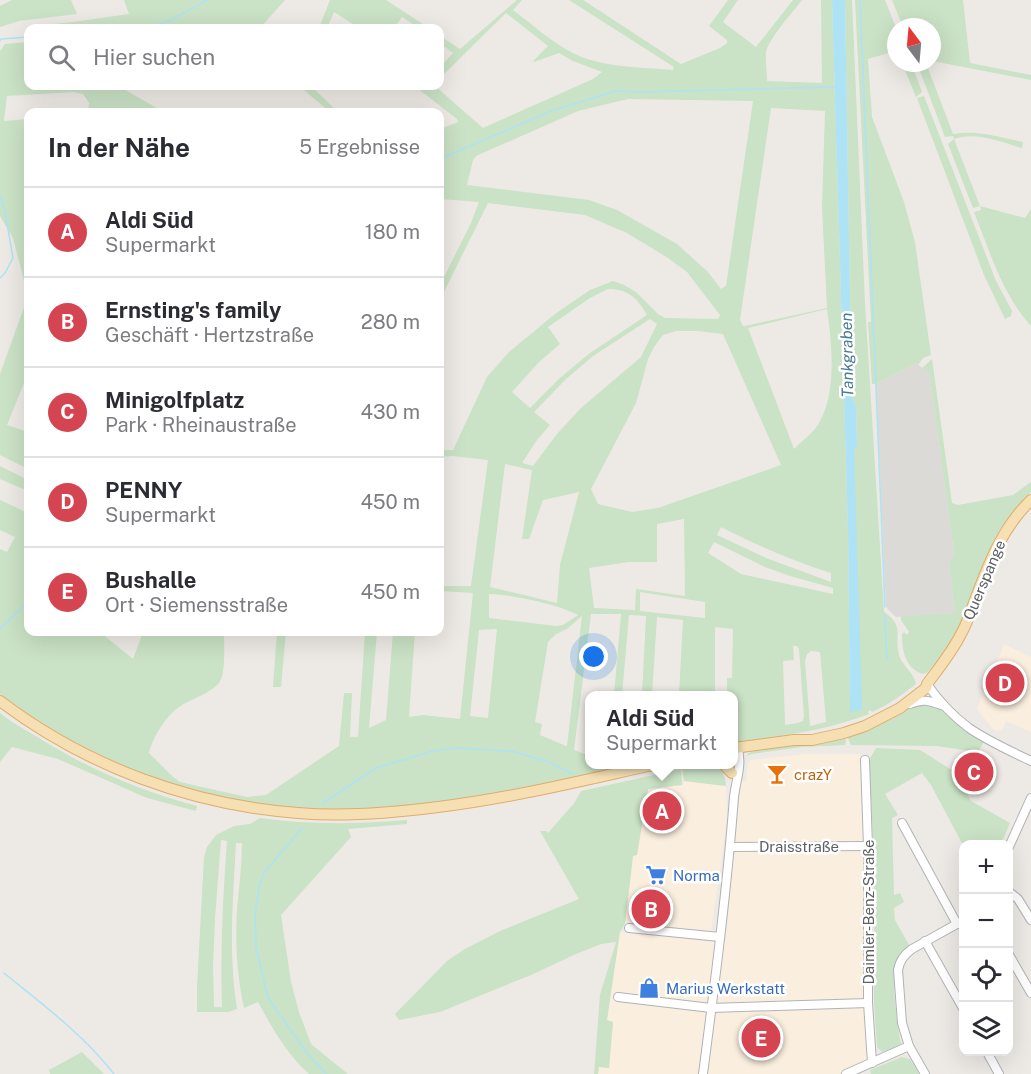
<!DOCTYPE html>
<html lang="de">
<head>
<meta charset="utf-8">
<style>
	:root { --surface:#fff; --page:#f7f7f7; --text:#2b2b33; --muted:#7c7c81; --line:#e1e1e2; --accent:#d44451 }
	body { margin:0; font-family:"Public Sans",sans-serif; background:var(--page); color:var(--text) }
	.controls { position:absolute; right:18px; bottom:18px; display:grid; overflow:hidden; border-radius:12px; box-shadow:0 6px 24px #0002 }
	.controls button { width:54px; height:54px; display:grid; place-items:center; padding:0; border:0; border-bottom:2px solid var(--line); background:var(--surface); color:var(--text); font:30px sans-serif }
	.compass { position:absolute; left:887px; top:18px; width:54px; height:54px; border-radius:50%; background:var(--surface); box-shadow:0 6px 24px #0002; rotate:344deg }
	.you { position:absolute; left:594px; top:657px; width:21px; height:21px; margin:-15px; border:4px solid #fff; border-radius:50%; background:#1a73e8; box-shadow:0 0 0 9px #1a73e833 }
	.badge { display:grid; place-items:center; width:39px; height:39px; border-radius:50%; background:var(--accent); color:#fff; font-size:20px; font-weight:700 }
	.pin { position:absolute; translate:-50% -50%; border:3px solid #fff; box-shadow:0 2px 6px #0006 }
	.popup { position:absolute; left:585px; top:691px; width:153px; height:78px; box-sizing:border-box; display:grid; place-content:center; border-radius:12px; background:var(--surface); filter:drop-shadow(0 2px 4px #0005); font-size:20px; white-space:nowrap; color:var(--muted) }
	.popup b { font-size:22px; color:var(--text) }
	.popup::after { content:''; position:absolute; left:50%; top:100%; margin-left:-12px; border:12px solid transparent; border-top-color:var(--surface) }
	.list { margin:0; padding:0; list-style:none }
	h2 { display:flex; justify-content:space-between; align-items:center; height:78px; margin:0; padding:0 24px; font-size:26px }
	h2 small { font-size:20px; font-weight:400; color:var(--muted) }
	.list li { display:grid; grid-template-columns:39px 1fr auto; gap:18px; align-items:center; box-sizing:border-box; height:90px; padding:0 24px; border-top:2px solid var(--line) }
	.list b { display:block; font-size:22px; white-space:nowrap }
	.list p { margin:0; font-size:20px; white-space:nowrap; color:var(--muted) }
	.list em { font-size:20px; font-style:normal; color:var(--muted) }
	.icon { flex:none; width:33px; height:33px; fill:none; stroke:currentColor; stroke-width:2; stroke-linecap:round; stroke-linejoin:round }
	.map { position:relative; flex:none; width:1031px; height:1074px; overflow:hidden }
	.search { position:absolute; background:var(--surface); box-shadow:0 6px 24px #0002; left:24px; top:24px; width:420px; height:66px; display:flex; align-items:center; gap:15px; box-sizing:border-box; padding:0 21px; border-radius:12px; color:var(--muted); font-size:22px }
	.panel { position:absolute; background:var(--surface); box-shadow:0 6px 24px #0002; left:24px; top:108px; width:420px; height:528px; border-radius:12px }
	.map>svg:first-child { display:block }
	.commercial { fill:#faefde }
	.industrial { fill:#dcdad7 }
	.green { fill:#cae2c5; fill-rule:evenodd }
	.water { fill:#aee2f5 }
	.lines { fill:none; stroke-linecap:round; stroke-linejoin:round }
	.stream { stroke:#aee2f5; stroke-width:1.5 }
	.minor-casing { stroke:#b0b3b6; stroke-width:10 }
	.major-casing { stroke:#e0ac6b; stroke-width:12 }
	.minor { stroke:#fff; stroke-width:8 }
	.major { stroke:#f5dfb3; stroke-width:10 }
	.labels { text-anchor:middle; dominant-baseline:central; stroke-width:5; stroke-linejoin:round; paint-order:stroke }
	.street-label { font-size:15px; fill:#5d6164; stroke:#fff }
	.food-label { font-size:15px; fill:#c56008; stroke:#fff; text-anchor:start }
	.shop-label { font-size:15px; fill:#366cbe; stroke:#fff; text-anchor:start }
	.water-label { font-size:16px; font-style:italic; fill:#477a94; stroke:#fff }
</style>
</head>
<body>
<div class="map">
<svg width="1031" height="1074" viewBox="0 0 1031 1074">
	<rect width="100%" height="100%" fill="#edeae5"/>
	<g class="commercial">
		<polygon points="1004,644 1031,657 1031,732 1006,721 1002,730 997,731 993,729 977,709"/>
		<polygon points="805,754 859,754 862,758 872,1063 845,1074 598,1074 599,1067 609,1068 613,1022 607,1021 620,932 725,943 741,781 746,781 748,763 751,760"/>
		<polygon points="684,781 726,786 727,815 725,834 711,932 625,924 633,856 637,854 648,789 682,785 684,784"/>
	</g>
	<polygon class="industrial" points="916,363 925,370 929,369 954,554 949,563 955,613 896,617 886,607 876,384"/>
	<g class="green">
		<polygon points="12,0 71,0 77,14 19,21 0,27 0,6"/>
		<polygon points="124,0 285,0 260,28 36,28 35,26 73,22 129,14"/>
		<polygon points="330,0 386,0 429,28 419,28 402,17 394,28 359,28 334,12 327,28 319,28"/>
		<path d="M517,0h5l-9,10c19,14 38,32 60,43 30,15 67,14 100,17l1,-3 -105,-67h14l98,64 39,-16 7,-5v-3l-18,-14 19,-26h10l-15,22 33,25 37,-47h9c-9,12 -33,38 -36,52 -1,9 1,20 1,29l55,2 -1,-83h11l16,529 2,182 4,-262 3,-4 -1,-40 -3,-3 -3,-104 -5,-298h7l13,303 19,309c21,14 10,23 15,43 3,11 15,17 17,29 -14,11 -28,21 -44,28l-2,-2 -2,2 1,2c-44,17 -89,22 -135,29v-47l-7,-1v-17h5l1,-49 -18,-2v68h-36l4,-75 -26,-3 -5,78h-10l4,-79 -17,-1 -7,80h-8l7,-81h-30l-17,136 16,6v8l46,1 -135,28 -86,13 -86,5 -75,-6 -81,-19 -78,-30 -66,-38 -29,-24v-145l7,3 8,-15 -15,-7v-30l28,13v119h72l33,27 10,-27h83l-2,1c0,11 2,41 -5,50 -8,10 -30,17 -40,24 -14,10 -26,30 -30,46l23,23 8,6 67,15 19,-2 73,-49 5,-53h8l-2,44h8l7,-105h12l-8,96 17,-8 7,-88h22l-6,85 14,-2 37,4 13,-126 -33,-2v-5h31l17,-126 -36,-4 -12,1v-7h13l34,-73 22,-25 46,-38 35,-24 23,-9 11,4 12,7 22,22 7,4 53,1 2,-4 -33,-43 -19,-14 -41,-25 -42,-18 -97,-12 -48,97v-15l31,-62 8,-21 -39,-3v-70l18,-7 -1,-3 -40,-31 3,-2h15l48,42 110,-49 9,-7 -29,-11 -14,-8 -25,9 -1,-1 15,-15 -42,-33 -66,65v-11l13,-14 -13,-10v-7l20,13zM628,99l125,2 -27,185 -5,3 -13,-17 -31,-28 -60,-34 -28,-10 -122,-15 6,-25 3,-4 102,-45zM771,108l54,3 -3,96 5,101 -82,18h-2l-3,-6zM608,289c21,0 30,10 39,26l-57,38 -29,24 -31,31 -18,-16 27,-30 21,-18 -12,-17 42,-29zM827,309c5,35 11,90 -12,120 -6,7 -14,13 -21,20l-46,-121zM650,319l7,5 -16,33 -60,51 -24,26 -24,32 -11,-3 15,-23 13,-15 -16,-13 32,-33 27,-23zM676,331h22l25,3 58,131 -123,43 -26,4 -34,-8 -7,-15 45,-86 12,-44 6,-12 9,-12zM505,464l27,6 -10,69h7l14,-39 36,-8 -19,73 -3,38 -67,-16zM684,519l1,77 -49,-7 -1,21 -41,-2 -5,-40 40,-6h28v-38zM721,527c37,19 70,33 110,46v9l-65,-24 -49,-23zM714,542l51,25 25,9 43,12v6l-92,-20 -33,-21zM640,592l65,10v16l-65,-7zM489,594c25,1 67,10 89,21l-15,10 -7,1 -67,-8zM582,616l-15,130h-1l-26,-11 2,-11 -7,-2 13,-80 8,-8 11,-5zM497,629l-9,89 -18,-2 9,-86zM793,646h4l2,3 5,67 -1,5 -5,2 -13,2 -2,-64 11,-1zM811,651l9,1 6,70 -16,4 -5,-65 2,-7z"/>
		<polygon points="855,0 885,0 896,28 896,51 868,59 872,117 904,202 915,242 931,355 923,358 918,365 916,363 876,384 872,384 868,322 871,322"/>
		<polygon points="892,0 963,0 970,63 1031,75 1031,80 932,61 932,27 903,27"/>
		<polygon points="28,42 28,86 120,86 120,87 164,112 109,112 101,109 100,112 88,112 89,103 83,94 74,92 7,96 4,121 28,119 28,373 7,425 28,432 28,469 0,455 0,374 28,296 13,238 0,216 0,51 5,44"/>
		<polygon points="902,63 911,63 922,92 916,97"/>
		<path d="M920,63h6l27,71c25,-4 45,3 70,8l-1,6c-21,-6 -46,-17 -68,-9l26,67 45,12 6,-9v117c-29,-32 -41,-74 -57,-114l7,-2 -1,-4 -7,2 -25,-64 6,-5 -1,-3 -8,1 -27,-71z"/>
		<polygon points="299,86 311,86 338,112 330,112"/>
		<polygon points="924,96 996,281 1012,311 1011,316 1005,319 984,275 917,98"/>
		<path d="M932,359l20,144 6,2 55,-10 18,-13v10c-15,15 -30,33 -39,52 -13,29 -20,59 -35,87 -8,15 -19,29 -30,42l-5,1c-17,-7 -20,-23 -20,-40l2,-2 3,3 2,-3 -8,-12v-4l54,-3 -6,-50 5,-9 -25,-184h-4l-3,-2z"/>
		<polygon points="0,466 28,480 28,491 0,479"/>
		<polygon points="277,632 286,632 281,687 273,687"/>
		<polygon points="924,702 938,708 965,729 985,740 978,752 936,746 851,745 846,734 914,705"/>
		<path d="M0,713c12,10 26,17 39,25 49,31 102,53 158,68l-1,5 -49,-13 -89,-39 -46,-12 -12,15z"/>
		<polygon points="843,735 846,741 845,745 802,747 752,754 746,756 749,753 756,750"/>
		<path d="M876,748l44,2 35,22 5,8 11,21 39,22 -9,21 -38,1 -32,-60 -9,-12 -37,21 13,21 -6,3 2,77 6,-2 4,9 -10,6 1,12 15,27c-6,3 -10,6 -13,12 -7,14 0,68 4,85l-5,3 -14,5 -5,-5 -3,-45v-147l-5,-95z"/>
		<path d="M706,765c14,1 19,7 20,21l-42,-5 -2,-12z"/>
		<polygon points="681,769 682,785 648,789 637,855 633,856 625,924 620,932 607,1020 613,1022 609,1068 599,1067 598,1074 594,1074 600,995 616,942 601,944 576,954 531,975 440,1012 399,1020 395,1014 447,961 465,949 500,931 579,899 540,831 546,831 548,833 575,802 581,791"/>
		<path d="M260,818c49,7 98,6 147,2v4l-59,5 3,8 -70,78 10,67 8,30 12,32 37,30h-39c-23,-21 -36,-45 -51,-72l-14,6c-7,-32 -9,-65 -7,-99 2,-22 5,-44 5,-66h-6c-3,57 -8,109 1,166l-8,3h-32v-25l7,-130 3,-10 9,-12 18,-9 16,-2zM221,840l6,1c-4,55 -7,110 -5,166h-8l-1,-41 2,-47z"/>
		<polygon points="82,1052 104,1074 50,1074 49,1070"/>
		<polygon points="902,1057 910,1059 919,1074 871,1074 870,1070"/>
	</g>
	<polygon class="water" points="832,0 845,0 850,298 853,402 856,405 857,446 854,449 862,709 850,712 848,529"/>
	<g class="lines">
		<g class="stream">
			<polyline points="860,0 885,607"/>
			<polyline points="118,28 151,26 169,21 207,0"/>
			<polyline points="0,41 1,39 28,37"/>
			<polyline points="440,159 551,111 616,91 641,92 834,87"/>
			<polyline points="0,195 5,212 13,258 5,273 0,278"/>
			<polyline points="885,615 887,659"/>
			<polyline points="0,629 28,602"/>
			<polyline points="323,803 376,768 433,751 457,748 511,751 549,762 573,774"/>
			<polyline points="302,828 264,873 259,887 255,916 256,947 268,998 307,1053 326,1074"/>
			<path d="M4,973c38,31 80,62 110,101"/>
		</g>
		<g class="minor-casing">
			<g id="minor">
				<path d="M927,684c11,16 26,32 42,44 19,13 41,23 62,33"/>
				<path d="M910,704c14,-6 20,-3 34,2"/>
				<polyline points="865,760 868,846 868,1003 872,1063"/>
				<polyline points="902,823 957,924"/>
				<polyline points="731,847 868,846"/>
				<polyline points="1008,849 1031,798"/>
				<polyline points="1008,891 1018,899 1031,920"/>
				<polyline points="629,928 720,937"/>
				<polyline points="925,941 964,1010"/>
				<polyline points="1008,953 1031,993"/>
				<polyline points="618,997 711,1008 868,1003"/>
				<polyline points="987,1052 999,1074"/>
				<path d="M703,1074c12,-92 24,-185 31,-277 2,-17 9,-34 3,-50"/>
				<polyline points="846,1074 909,1046"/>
				<path d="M925,1074l-16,-28 -7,-23 -4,-53c2,-10 6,-15 14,-21l52,-29"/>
			</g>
		</g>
		<g class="major-casing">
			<g id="major">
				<path d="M0,701c86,65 190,104 298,112 46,4 94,0 140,-6 74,-9 146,-27 219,-43"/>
				<path d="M734,748l60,-8h18l32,-7 21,-7 35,-18 26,-20 1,-4c12,-16 25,-32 34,-50 6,-10 10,-23 14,-34 14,-37 27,-72 56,-100"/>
				<polyline points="723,764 732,773"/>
			</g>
		</g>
		<use href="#minor" class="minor"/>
		<use href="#major" class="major"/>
	</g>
	<defs>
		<g id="bar-bare" transform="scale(1.62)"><path d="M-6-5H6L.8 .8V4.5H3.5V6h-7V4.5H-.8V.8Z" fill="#e8710a" stroke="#fff" stroke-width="2.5" paint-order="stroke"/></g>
		<g id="supermarket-bare" transform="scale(1.62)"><path d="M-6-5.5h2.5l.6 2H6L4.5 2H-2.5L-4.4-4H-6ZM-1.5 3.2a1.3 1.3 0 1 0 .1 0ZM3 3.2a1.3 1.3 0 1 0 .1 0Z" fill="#3f7fe0" stroke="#fff" stroke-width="2.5" paint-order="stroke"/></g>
		<g id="shop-bare" transform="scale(1.62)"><path d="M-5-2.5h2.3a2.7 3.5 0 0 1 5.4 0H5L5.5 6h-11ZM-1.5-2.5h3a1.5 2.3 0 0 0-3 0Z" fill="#3f7fe0" stroke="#fff" stroke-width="2.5" paint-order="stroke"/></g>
	</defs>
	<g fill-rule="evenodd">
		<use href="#bar-bare" x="777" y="774"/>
		<use href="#supermarket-bare" x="656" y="875"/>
		<use href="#shop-bare" x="649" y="988"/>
	</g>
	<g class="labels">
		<g class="street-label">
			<text transform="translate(984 580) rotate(-67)">Querspange</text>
			<text x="799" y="846">Draisstraße</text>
			<text transform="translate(868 912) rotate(-90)">Daimler-Benz-Straße</text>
		</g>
		<g class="food-label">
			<text x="794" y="774">crazY</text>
		</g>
		<g class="shop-label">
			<text x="673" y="875">Norma</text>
			<text x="666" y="988">Marius Werkstatt</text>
		</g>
		<g class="water-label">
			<text transform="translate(847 355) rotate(-91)">Tankgraben</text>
		</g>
	</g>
</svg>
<div class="controls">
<button>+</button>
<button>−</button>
<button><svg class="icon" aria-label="locate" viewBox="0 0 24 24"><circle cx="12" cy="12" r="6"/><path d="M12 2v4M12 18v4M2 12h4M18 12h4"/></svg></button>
<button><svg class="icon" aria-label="layers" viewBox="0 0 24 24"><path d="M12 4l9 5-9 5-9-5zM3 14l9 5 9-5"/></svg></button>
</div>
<svg class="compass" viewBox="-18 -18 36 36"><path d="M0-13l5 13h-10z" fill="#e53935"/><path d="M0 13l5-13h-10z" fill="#7c7c81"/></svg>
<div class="you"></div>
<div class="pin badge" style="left:662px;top:811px">A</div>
<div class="popup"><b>Aldi Süd</b>Supermarkt</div>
<div class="pin badge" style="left:651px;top:909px">B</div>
<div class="pin badge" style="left:974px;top:772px">C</div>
<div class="pin badge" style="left:1005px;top:683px">D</div>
<div class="pin badge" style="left:761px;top:1038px">E</div>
<div class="search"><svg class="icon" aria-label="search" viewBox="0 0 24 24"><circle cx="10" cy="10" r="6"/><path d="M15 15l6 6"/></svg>Hier suchen</div>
<section class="panel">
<h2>In der Nähe<small>5 Ergebnisse</small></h2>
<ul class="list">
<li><span class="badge">A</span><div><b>Aldi Süd</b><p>Supermarkt</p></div><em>180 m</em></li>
<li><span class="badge">B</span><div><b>Ernsting's family</b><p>Geschäft · Hertzstraße</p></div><em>280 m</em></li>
<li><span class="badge">C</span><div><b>Minigolfplatz</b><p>Park · Rheinaustraße</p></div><em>430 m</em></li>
<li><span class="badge">D</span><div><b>PENNY</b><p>Supermarkt</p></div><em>450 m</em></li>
<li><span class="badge">E</span><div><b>Bushalle</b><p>Ort · Siemensstraße</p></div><em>450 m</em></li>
</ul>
</section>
</div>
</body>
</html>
